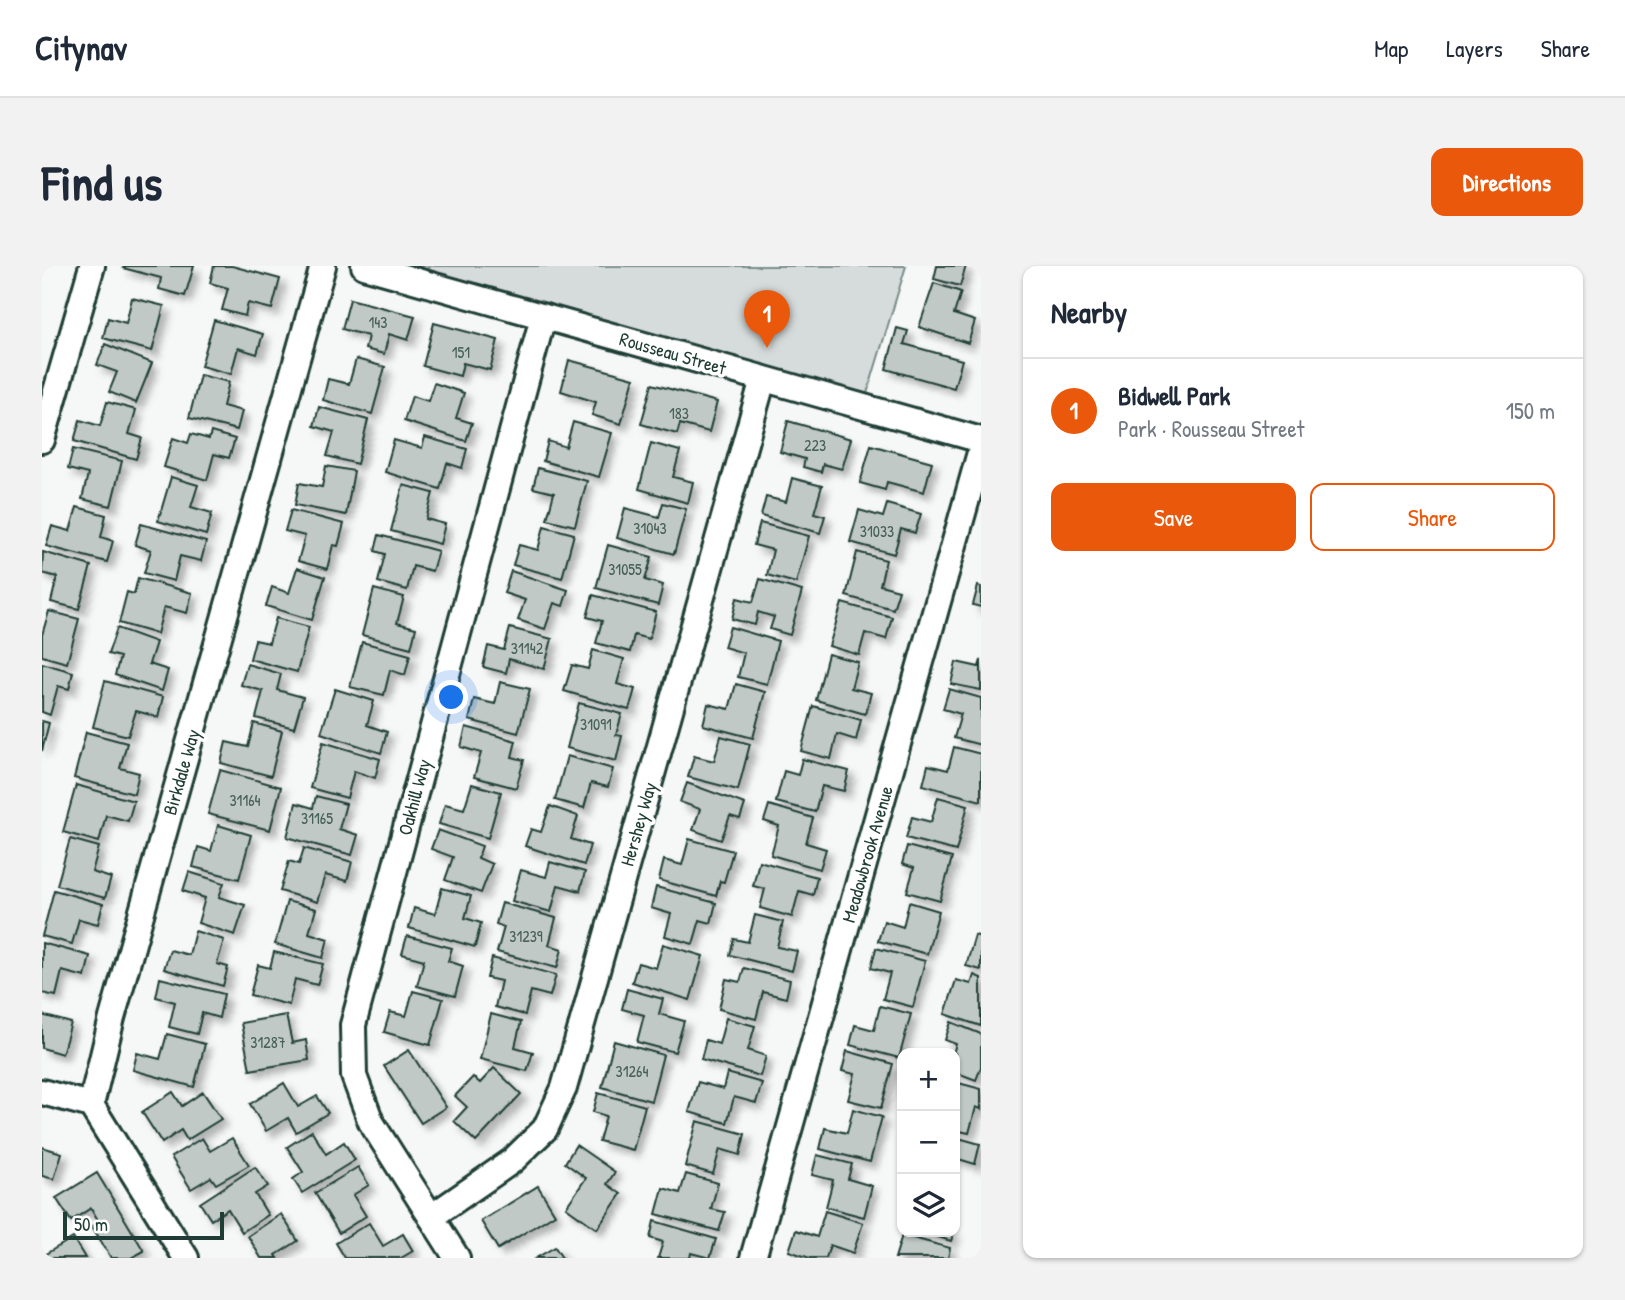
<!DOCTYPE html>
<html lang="en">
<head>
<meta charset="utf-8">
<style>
	:root { --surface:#fff; --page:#f2f2f3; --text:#1f2937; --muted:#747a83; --line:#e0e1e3; --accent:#ea580c }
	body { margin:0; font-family:"Patrick Hand",sans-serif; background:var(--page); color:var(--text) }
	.controls { position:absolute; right:21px; bottom:21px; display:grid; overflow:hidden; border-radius:14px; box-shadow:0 2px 5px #0004 }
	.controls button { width:63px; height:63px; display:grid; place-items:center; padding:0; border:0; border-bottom:2px solid var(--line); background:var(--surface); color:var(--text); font:35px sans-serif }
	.scale { position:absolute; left:21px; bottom:18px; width:161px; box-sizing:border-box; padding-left:7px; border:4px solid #1f3d34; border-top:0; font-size:19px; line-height:24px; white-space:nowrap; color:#1f3d34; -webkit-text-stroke:5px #fff; paint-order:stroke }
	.you { position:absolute; left:410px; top:432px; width:24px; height:24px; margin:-18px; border:5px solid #fff; border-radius:50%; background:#1a73e8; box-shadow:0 0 0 10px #1a73e833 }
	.badge { display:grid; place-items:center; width:46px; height:46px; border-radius:50%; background:var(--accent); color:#fff; font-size:23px; font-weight:700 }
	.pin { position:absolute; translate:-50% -58px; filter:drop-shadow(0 2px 4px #0008) }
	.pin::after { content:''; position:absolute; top:37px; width:24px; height:21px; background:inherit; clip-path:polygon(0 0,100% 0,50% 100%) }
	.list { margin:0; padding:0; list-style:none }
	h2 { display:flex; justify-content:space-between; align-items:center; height:91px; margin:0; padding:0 28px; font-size:30px }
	h2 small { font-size:23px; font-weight:400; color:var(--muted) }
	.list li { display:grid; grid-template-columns:46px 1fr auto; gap:21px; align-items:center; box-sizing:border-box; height:105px; padding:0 28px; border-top:2px solid var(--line) }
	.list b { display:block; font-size:26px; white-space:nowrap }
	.list p { margin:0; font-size:23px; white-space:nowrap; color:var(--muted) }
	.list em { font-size:23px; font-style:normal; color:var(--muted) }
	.actions { display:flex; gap:14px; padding:21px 28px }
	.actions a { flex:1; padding:16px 0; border:2px solid var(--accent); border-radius:14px; text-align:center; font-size:24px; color:var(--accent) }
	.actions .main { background:var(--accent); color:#fff }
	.icon { flex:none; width:38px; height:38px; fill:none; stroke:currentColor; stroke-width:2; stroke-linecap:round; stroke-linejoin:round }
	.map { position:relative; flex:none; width:939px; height:992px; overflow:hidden; border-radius:14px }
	header { display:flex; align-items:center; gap:42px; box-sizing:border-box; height:98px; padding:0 35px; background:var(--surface); border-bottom:2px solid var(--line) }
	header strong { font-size:33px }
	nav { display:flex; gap:38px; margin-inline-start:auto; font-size:24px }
	.intro { display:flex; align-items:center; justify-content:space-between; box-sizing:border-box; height:168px; padding:0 42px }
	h1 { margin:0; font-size:49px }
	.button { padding:18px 32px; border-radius:14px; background:var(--accent); color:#fff; font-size:24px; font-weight:700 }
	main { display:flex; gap:42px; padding:0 42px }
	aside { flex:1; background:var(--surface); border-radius:14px; box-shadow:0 2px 5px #0004 }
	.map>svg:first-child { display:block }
	.green { fill:#d6dcdb; stroke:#7a8c88; stroke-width:2 }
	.building { fill:#c0c9c6; stroke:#1f3d34; stroke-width:2; filter:url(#shadow) }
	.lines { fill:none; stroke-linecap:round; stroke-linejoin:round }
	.street-casing { stroke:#1f3d34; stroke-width:30 }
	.street { stroke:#fff; stroke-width:24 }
	.labels { text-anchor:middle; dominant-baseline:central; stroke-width:7; stroke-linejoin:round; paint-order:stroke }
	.number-label { font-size:16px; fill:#476058 }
	.street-label { font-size:19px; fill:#1f3d34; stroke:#fff }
</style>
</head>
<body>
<header>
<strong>Citynav</strong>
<nav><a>Map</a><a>Layers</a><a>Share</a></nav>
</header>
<div class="intro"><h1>Find us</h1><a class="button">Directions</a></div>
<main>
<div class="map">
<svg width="939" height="992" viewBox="0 0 939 992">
	<defs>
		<filter id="shadow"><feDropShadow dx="6" dy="6" stdDeviation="3.5" flood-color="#0004"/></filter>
	</defs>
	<rect width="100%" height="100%" fill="#f6f7f7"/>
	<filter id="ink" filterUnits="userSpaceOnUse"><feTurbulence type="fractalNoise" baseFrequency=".0143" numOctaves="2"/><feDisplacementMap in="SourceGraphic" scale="14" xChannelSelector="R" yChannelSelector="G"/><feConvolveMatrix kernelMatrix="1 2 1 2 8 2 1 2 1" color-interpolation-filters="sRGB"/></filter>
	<g filter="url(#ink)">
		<polygon class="green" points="322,0 864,0 821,141"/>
		<g class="building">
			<polygon points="82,0 152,0 143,30 117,23 119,12 81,2"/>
			<polygon points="172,0 190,0 238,13 230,43 206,37 203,50 180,44 186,22 168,17"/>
			<polygon points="895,0 924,0 918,20 892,13"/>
			<polygon points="892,17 919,26 912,48 933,55 926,77 877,61"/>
			<polygon points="90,32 122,40 110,85 61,72 66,52 84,57"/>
			<polygon points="308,33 373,50 366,74 347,68 342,88 323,83 326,70 300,63"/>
			<polygon points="172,54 221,68 215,88 196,82 189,108 159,100"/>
			<polygon points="392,57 456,74 448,104 421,97 418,110 381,100"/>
			<polygon points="855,62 866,65 862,78 920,94 912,122 844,103"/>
			<polygon points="63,78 110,97 94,137 67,126 75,106 55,99"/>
			<polygon points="314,93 343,101 330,148 281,134 286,113 307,118"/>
			<polygon points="527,94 592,112 579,158 550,149 554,136 519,125"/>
			<polygon points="158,109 187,116 181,140 200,145 195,164 147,152"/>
			<polygon points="392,117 422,127 414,152 430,157 424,175 362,155 370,130 386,135"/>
			<polygon points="610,118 675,136 667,166 638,158 635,168 599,158"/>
			<polygon points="65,136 94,144 87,168 100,172 94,193 32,175 38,154 58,160"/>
			<polygon points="277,141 326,154 315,198 285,190 292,166 272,160"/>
			<polygon points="746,155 809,173 800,203 781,198 779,206 761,201 763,193 738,186"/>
			<polygon points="531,156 570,167 557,211 501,195 506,175 524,181"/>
			<polygon points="169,166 193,173 187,192 172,188 165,214 122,201 131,172 146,177 149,168 167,173"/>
			<polygon points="383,171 425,183 420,202 405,197 398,223 343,206 352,174 380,182"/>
			<polygon points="609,177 638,185 631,211 651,216 646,237 597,223"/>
			<polygon points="829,179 890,196 882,226 845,216 843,224 818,217"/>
			<polygon points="31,183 80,195 69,240 40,233 46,208 26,203"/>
			<polygon points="284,200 312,205 304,249 253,239 257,217 280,221"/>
			<polygon points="496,202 545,215 533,260 505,253 512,227 491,222"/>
			<polygon points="129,211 156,219 149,241 170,247 164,269 116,255"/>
			<polygon points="750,212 780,220 772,247 783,250 778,267 719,250 724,231 744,236"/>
			<polygon points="361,219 391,227 384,253 403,258 398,278 349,265"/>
			<polygon points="621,237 644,243 632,288 575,272 583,242 617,251"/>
			<polygon points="845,238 879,248 873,267 859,263 852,288 808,276 817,244 841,251"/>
			<polygon points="35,241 64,249 59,271 71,275 65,296 4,280 10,260 28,265"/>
			<polygon points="249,244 302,258 296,280 291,279 285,303 256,295 263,270 243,265"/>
			<polygon points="718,257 767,270 754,317 725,309 731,284 712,279"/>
			<polygon points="99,258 164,276 159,295 138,290 132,315 102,307 109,284 93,279"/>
			<polygon points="502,260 532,268 520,312 471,299 477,279 496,284"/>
			<polygon points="337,269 396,285 390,305 371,300 365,324 336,316 343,288 333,285"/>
			<polygon points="566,279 610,291 603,314 621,319 616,339 554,322"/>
			<polygon points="1,286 49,300 37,343 9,336 15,311 0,307"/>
			<polygon points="815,286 844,294 838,319 857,324 851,343 804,330"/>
			<polygon points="255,302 283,311 270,354 224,340 230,321 247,327"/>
			<polygon points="469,305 526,324 521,340 512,337 503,363 476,354 483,334 462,327"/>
			<polygon points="96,312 150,327 145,347 122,341 115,368 77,357 85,326 92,328"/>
			<polygon points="718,313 760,325 748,369 728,363 732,351 716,346 713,359 690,353 695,332 711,336"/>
			<polygon points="936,320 939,321 939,341 931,339"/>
			<polygon points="332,323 362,331 355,357 374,362 369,382 320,369"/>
			<polygon points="551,329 614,346 607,373 592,369 588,386 554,377 560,355 545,351"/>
			<polygon points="800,337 850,351 844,373 823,367 817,389 787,380"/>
			<polygon points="7,345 37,353 25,397 0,390 0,369"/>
			<polygon points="234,352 267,361 255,406 208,393 213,374 227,377"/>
			<polygon points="688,361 736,375 725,418 696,411 702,387 682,381"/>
			<polygon points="75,362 114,376 107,398 126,404 120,425 73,409 78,391 66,388"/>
			<polygon points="468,362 510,373 502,403 467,393 464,407 441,401 446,380 462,384"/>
			<polygon points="320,376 368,389 363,409 348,404 342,429 308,421"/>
			<polygon points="551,384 582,393 575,418 593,423 587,444 522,425 530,399 546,403"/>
			<polygon points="786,388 816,396 809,422 829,427 823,448 774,434"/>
			<polygon points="939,394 939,424 909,418 914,396 937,401"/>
			<polygon points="0,397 31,406 27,423 16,420 8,449 0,446"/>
			<polygon points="205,398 239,408 235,424 261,431 252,462 214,452 221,425 199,419"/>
			<polygon points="63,415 121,431 116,451 94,445 86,470 51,461"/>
			<polygon points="458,416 488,423 476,467 427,454 432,433 453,438"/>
			<polygon points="694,418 723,426 711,472 661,459 666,438 687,443"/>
			<polygon points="293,423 332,435 325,459 345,466 339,487 279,467"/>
			<polygon points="907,423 939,432 939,479 912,472 919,448 901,443"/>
			<polygon points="537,437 580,448 574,469 580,470 574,495 525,482"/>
			<polygon points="771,440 819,454 814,474 795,468 789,493 759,485"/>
			<polygon points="0,455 7,457 0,485"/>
			<polygon points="212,457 240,465 229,510 179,497 184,476 206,481"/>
			<polygon points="424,461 474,475 470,491 482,494 474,522 432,511 439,487 419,481"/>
			<polygon points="44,466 85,477 78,502 97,507 92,528 32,512"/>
			<polygon points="679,470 708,478 696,524 646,511 652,490 672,495"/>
			<polygon points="281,476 338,493 333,512 312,505 305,532 268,522"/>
			<polygon points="912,481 939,488 939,535 881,519 886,499 906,504"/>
			<polygon points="525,490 571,503 566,521 549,517 542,542 513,534"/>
			<polygon points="760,493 807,505 802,525 780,520 773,546 734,536 742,505 756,509"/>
			<polygon points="178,504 239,521 228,564 166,548"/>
			<polygon points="645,517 703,538 698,553 688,550 679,574 651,564 658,543 638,536"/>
			<polygon points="430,518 459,526 446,572 397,558 403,538 422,543"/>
			<polygon points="34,519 92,535 86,555 64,549 57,576 21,566"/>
			<polygon points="274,530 304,538 297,563 316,569 310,589 245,571 254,537 271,542"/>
			<polygon points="896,531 926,539 914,585 864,572 870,551 889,556"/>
			<polygon points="727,539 771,552 764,577 784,583 778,603 729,589 737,560 722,555"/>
			<polygon points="508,540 536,550 529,573 548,579 542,599 483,580 489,563 499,566"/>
			<polygon points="176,559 209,569 197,613 151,601 156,581 169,585"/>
			<polygon points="396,564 440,580 436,592 450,598 439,627 403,614 411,591 389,583"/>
			<polygon points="28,573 57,581 50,606 69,612 63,632 15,619"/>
			<polygon points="647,573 691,585 682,616 678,615 674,630 617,614 622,594 640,599"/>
			<polygon points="865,580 910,592 898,635 865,626 872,602 860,598"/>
			<polygon points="262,582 310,596 305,615 283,609 275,636 238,625 247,595 257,598"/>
			<polygon points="717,595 775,611 771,629 757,625 750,651 718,642 723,623 711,620"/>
			<polygon points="508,596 543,606 538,625 516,619 509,646 470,635 479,604 504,611"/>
			<polygon points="147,606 182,617 177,631 203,639 193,669 156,657 163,632 141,625"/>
			<polygon points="614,621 674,637 669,657 658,654 651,678 623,670 629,648 609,642"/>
			<polygon points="400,622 429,630 423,652 439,657 433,681 367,662 372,642 393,648"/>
			<polygon points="12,624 61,638 56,658 37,653 30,678 0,670"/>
			<polygon points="245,635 274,643 267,667 286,673 281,692 233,678"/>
			<polygon points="867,636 897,645 885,688 836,675 842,655 861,661"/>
			<polygon points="460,637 514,652 507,679 520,683 515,702 455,686 462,661 454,658"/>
			<polygon points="713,649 741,656 735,681 755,685 750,705 688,689 692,673 706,676"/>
			<polygon points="153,665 182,674 175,698 186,701 181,720 122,703 128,684 147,689"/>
			<polygon points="933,669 939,671 939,704 924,700"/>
			<polygon points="365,670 410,682 406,695 421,700 413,730 375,720 382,694 360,688"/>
			<polygon points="0,677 48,690 43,711 20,705 14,730 0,727"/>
			<polygon points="621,678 661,690 648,734 590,716 596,697 614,702"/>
			<polygon points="834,682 883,695 871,741 841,733 848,707 829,702"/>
			<polygon points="232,686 281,698 275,719 253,713 247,739 208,729 216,699 228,702"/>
			<polygon points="450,692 514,709 508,730 489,725 483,749 453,741 459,715 445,712"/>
			<polygon points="702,702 748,714 744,732 721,726 714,753 677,743 684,713 698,716"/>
			<polygon points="932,709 939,712 939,760 903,748 914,714 929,718"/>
			<polygon points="118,712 182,728 177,752 160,747 155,768 127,761 133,736 114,731"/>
			<polygon points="585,723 621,733 617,748 642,755 633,786 595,776 602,749 580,743"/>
			<polygon points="371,725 401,733 388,779 342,766 348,746 364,750"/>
			<polygon points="838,740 869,748 857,792 808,779 813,759 832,764"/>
			<polygon points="449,748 479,756 473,781 491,786 485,805 438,793"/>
			<polygon points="0,749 29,757 20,788 0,782"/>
			<polygon points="244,749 250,777 264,774 267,794 208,804 199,757"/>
			<polygon points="684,752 713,760 706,784 724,790 718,810 659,793 664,774 677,778"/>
			<polygon points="909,756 939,768 939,801 934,814 913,806 913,787 911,787 914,778 903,774"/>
			<polygon points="125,768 163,778 152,821 91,804 95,787 118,793"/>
			<polygon points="572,775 621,789 609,835 560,821"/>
			<polygon points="367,784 404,841 379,857 342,800"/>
			<polygon points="805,785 851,798 839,842 806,834 813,808 800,805"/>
			<polygon points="452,802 479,828 434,876 412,855 425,841 413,830 431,811 438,817"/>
			<polygon points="685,807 720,817 714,837 692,831 685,857 647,846 656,816 681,823"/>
			<polygon points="913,816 939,823 939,843 934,841 927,867 913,864"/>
			<polygon points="242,817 256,841 275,830 286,847 254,866 246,852 224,865 208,838"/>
			<polygon points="131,826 140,840 161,826 179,853 145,874 139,864 120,877 100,846"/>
			<polygon points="556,827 603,840 591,884 557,875 564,850 551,846"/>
			<polygon points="811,843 840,851 828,896 778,883 783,862 805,867"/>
			<polygon points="655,855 703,868 698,889 678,883 671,908 643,900"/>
			<polygon points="270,865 284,888 302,876 313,894 260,927 251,913 261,906 245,881"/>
			<polygon points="913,871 938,878 933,898 913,892"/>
			<polygon points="160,872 168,885 190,872 207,899 174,918 169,911 149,923 129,891"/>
			<polygon points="534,879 573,906 565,918 579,928 555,963 524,941 544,912 523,897"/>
			<polygon points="0,881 20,887 12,913 0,910"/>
			<polygon points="775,889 810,898 806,913 830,920 822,951 784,941 791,914 770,909"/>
			<polygon points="213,901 226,920 213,928 226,949 200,966 186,943 169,954 158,937"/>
			<polygon points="316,901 327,919 311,929 324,950 297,967 273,927"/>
			<polygon points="55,907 102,985 89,992 69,992 50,960 57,956 49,942 29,955 14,932"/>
			<polygon points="644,908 676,917 669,943 683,946 677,965 614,948 621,922 638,927"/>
			<polygon points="496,920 513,948 456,983 439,955"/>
			<polygon points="783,945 821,957 811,987 788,979 784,992 768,992 747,985 754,964 775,971"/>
			<polygon points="239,948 256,975 234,989 236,992 219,992 206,970"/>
			<polygon points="612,955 674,973 668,992 649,987 648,992 616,992 621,976 608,972"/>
			<polygon points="327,957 341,980 361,968 371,985 359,992 303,992 294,977"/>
			<polygon points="880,966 912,966 909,975"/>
			<polygon points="860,969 908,982 906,992 853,992"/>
			<polygon points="31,972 43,992 0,992 0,990"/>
			<polygon points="513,981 520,992 494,992"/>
		</g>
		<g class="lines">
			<g class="street-casing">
				<g id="street">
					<polyline points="322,0 939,174"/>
					<polyline points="0,174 50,0"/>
					<polyline points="0,826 49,839"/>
					<polyline points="389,951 470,895 503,863 522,822 721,113"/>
					<polyline points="144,992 49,839 70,752 281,0"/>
					<polyline points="415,992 329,856 312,810 311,759 501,51"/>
					<polyline points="711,992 939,183"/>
				</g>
			</g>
			<use href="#street" class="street"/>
		</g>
	</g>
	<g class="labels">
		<g class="number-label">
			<text x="336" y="56">143</text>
			<text x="419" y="86">151</text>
			<text x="637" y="147">183</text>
			<text x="773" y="179">223</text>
			<text x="608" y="262">31043</text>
			<text x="835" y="265">31033</text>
			<text x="583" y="303">31055</text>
			<text x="485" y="382">31142</text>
			<text x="554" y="458">31091</text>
			<text x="203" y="534">31164</text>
			<text x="275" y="552">31165</text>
			<text x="484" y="670">31239</text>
			<text x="226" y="776">31287</text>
			<text x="590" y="805">31264</text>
		</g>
		<g class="street-label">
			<text transform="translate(631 87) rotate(16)">Rousseau Street</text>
			<text transform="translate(139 506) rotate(-74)">Birkdale Way</text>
			<text transform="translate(372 531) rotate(-75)">Oakhill Way</text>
			<text transform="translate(596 558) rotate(-74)">Hershey Way</text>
			<text transform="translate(825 588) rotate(-74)">Meadowbrook Avenue</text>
		</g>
	</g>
</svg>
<div class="controls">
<button>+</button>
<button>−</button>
<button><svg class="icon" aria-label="layers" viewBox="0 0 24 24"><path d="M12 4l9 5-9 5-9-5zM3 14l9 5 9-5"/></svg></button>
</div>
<div class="scale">50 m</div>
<div class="you"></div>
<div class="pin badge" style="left:725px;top:82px">1</div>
</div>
<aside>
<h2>Nearby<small></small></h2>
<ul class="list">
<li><span class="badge">1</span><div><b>Bidwell Park</b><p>Park · Rousseau Street</p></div><em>150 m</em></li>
</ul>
<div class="actions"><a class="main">Save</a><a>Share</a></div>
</aside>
</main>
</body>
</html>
